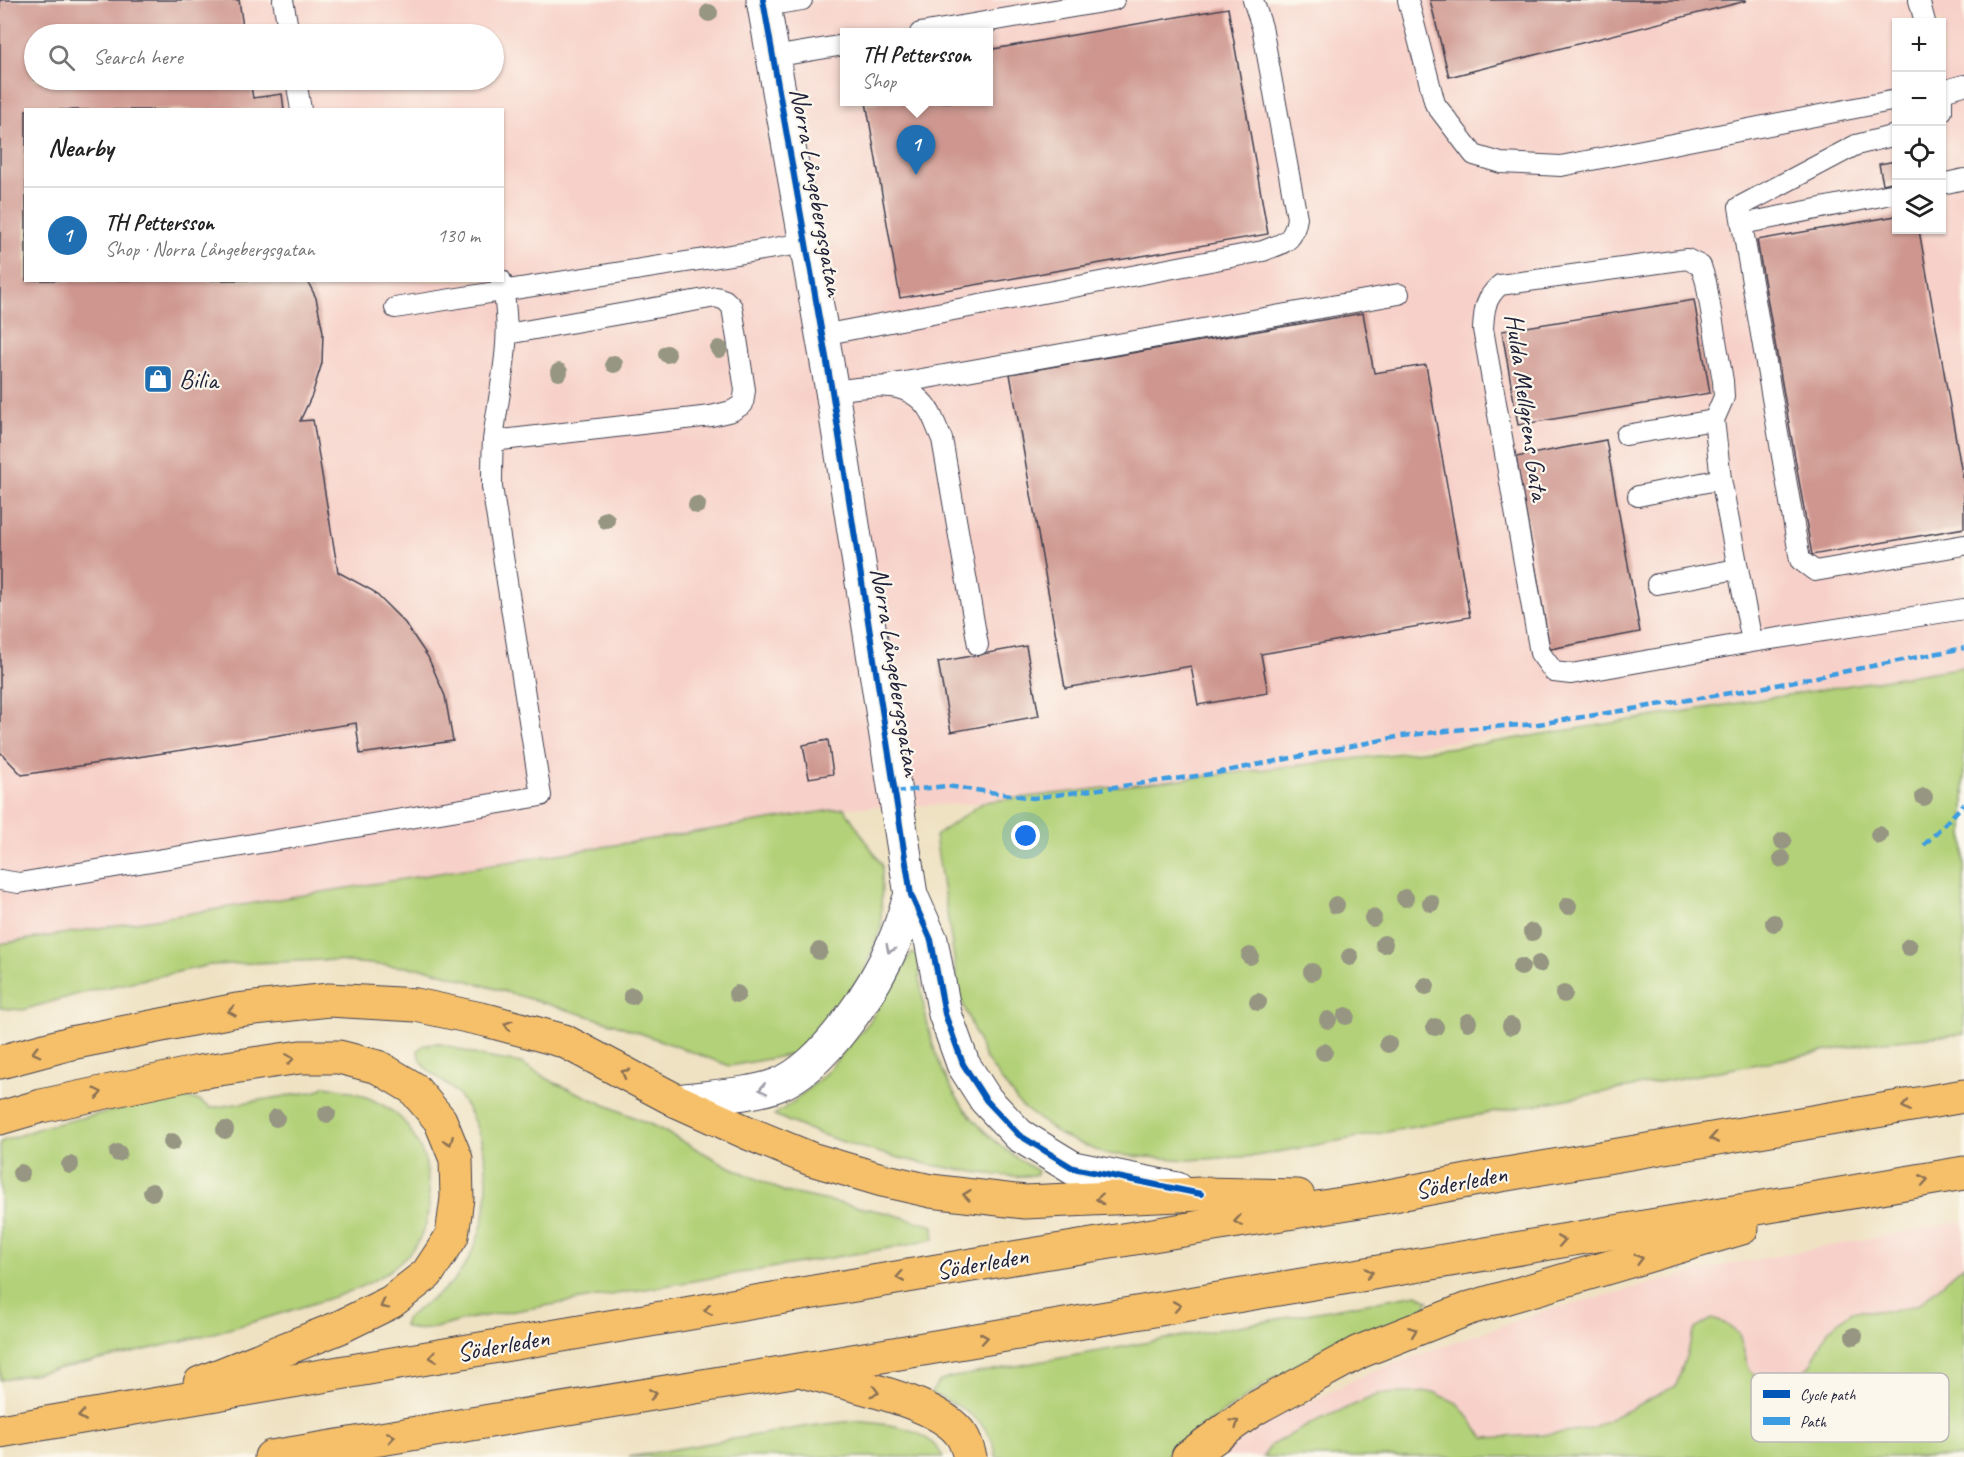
<!DOCTYPE html>
<html lang="en">
<head>
<meta charset="utf-8">
<style>
	:root { --surface:#fff; --page:#f2f2f2; --text:#222; --muted:#767676; --line:#e0e0e0; --accent:#1f6fb2 }
	body { margin:0; font-family:Caveat,sans-serif; background:var(--page); color:var(--text) }
	.controls { position:absolute; right:18px; top:18px; display:grid; overflow:hidden; border-radius:0px; box-shadow:0 2px 4px #0004 }
	.controls button { width:54px; height:54px; display:grid; place-items:center; padding:0; border:0; border-bottom:2px solid var(--line); background:var(--surface); color:var(--text); font:30px sans-serif }
	.you { position:absolute; left:1026px; top:836px; width:21px; height:21px; margin:-15px; border:4px solid #fff; border-radius:50%; background:#1a73e8; box-shadow:0 0 0 9px #1a73e833 }
	.badge { display:grid; place-items:center; width:39px; height:39px; border-radius:50%; background:var(--accent); color:#fff; font-size:20px; font-weight:700 }
	.pin { position:absolute; translate:-50% -50px; filter:drop-shadow(0 2px 3px #0008) }
	.pin::after { content:''; position:absolute; top:32px; width:21px; height:18px; background:inherit; clip-path:polygon(0 0,100% 0,50% 100%) }
	.popup { position:absolute; left:840px; top:28px; width:153px; height:78px; box-sizing:border-box; display:grid; place-content:center; border-radius:0px; background:var(--surface); filter:drop-shadow(0 2px 4px #0005); font-size:20px; white-space:nowrap; color:var(--muted) }
	.popup b { font-size:22px; color:var(--text) }
	.popup::after { content:''; position:absolute; left:50%; top:100%; margin-left:-12px; border:12px solid transparent; border-top-color:var(--surface) }
	.list { margin:0; padding:0; list-style:none }
	h2 { display:flex; justify-content:space-between; align-items:center; height:78px; margin:0; padding:0 24px; font-size:26px }
	h2 small { font-size:20px; font-weight:400; color:var(--muted) }
	.list li { display:grid; grid-template-columns:39px 1fr auto; gap:18px; align-items:center; box-sizing:border-box; height:96px; padding:0 24px; border-top:2px solid var(--line) }
	.list b { display:block; font-size:22px; white-space:nowrap }
	.list p { margin:0; font-size:20px; white-space:nowrap; color:var(--muted) }
	.list em { font-size:20px; font-style:normal; color:var(--muted) }
	.icon { flex:none; width:33px; height:33px; fill:none; stroke:currentColor; stroke-width:2; stroke-linecap:round; stroke-linejoin:round }
	.map { position:relative; flex:none; width:1964px; height:1457px; overflow:hidden }
	.search { position:absolute; background:var(--surface); box-shadow:0 2px 4px #0004; left:24px; top:24px; width:480px; height:66px; display:flex; align-items:center; gap:15px; box-sizing:border-box; padding:0 21px; border-radius:33px; color:var(--muted); font-size:22px }
	.panel { position:absolute; background:var(--surface); box-shadow:0 2px 4px #0004; left:24px; top:108px; width:480px; height:174px; border-radius:0px }
	.map>svg:first-child { display:block }
	.built { fill:#f7d1c9; fill-rule:evenodd }
	.green { fill:#b3d178; stroke:#6a7a5a; stroke-width:1.5 }
	.building { fill:#ce968e }
	.lines { fill:none; stroke-linecap:round; stroke-linejoin:round }
	.lane-casing { stroke:#413f4f; stroke-width:22 }
	.street-casing { stroke:#413f4f; stroke-width:35 }
	.highway-casing { stroke:#413f4f; stroke-width:35 }
	.lane { stroke:#fff; stroke-width:20 }
	.street { stroke:#fff; stroke-width:33 }
	.highway { stroke:#f6c06b; stroke-width:33 }
	.quiet { stroke:#3c9ce2; stroke-width:4.5; stroke-dasharray:9 4.5; stroke-linecap:butt }
	.cycleway-casing { stroke:#fbf7ec; stroke-width:10 }
	.cycleway { stroke:#0057b8; stroke-width:6 }
	.tree { fill:#969682 }
	.oneway { stroke:#9c9ca7 }
	.oneway2 { stroke:#8c7153 }
	.labels { text-anchor:middle; dominant-baseline:central; stroke-width:4.5; stroke-linejoin:round; paint-order:stroke }
	.street-label { font-size:26px; fill:#22223b; stroke:#fbf7ec }
	.poi-label { font-size:26px; fill:#22223b; stroke:#fbf7ec; text-anchor:start }
	.key { fill:#fbf7ec; stroke:#bab7b7; stroke-width:1.5 }
	.key-label { font-size:16px; fill:#22223b }
</style>
</head>
<body>
<div class="map">
<svg width="1964" height="1457" viewBox="0 0 1964 1457">
	<rect width="100%" height="100%" fill="#fbf7ec"/>
	<filter id="ink" filterUnits="userSpaceOnUse"><feTurbulence type="fractalNoise" baseFrequency=".0167" numOctaves="2"/><feDisplacementMap in="SourceGraphic" scale="12" xChannelSelector="R" yChannelSelector="G"/><feConvolveMatrix kernelMatrix="1 2 1 2 8 2 1 2 1" color-interpolation-filters="sRGB"/></filter>
	<filter id="wash" filterUnits="userSpaceOnUse"><feTurbulence type="fractalNoise" baseFrequency=".008" numOctaves="4" result="noise"/><feDisplacementMap in="SourceGraphic" scale="24" xChannelSelector="R" yChannelSelector="G"/><feGaussianBlur stdDeviation="1.35" result="paint"/><feColorMatrix in="noise" values="0 0 0 0 0 0 0 0 0 0 0 0 0 0 0 0 0 1.4 0 .05"/><feComposite in="paint" operator="in"/></filter>
	<g filter="url(#wash)">
		<rect width="100%" height="100%" fill="#efe2c2"/>
		<g class="built">
			<path d="M0,0h1964v666l-433,66 -119,15 -299,52 -269,9 -844,136zM1896,22h46v208h-46zM844,33h144v69h-144zM34,34h460v46h-460zM26,110h476v170h-476z"/>
			<polygon points="1964,1221 1964,1457 1217,1457 1270,1421 1370,1372 1544,1311 1721,1266"/>
		</g>
		<g class="green">
			<polygon points="1964,667 1964,1034 1883,1041 1256,1156 1188,1160 1105,1154 1060,1135 1020,1105 985,1058 960,997 935,836 984,802 1481,744"/>
			<polygon points="844,808 882,865 881,927 863,975 794,1054 730,1066 615,1024 428,969 324,960 210,965 85,992 23,1010 0,1008 0,944"/>
			<path d="M911,953l6,2 1,3c8,97 32,163 120,213l-1,3c-17,5 -37,1 -55,-1 -71,-9 -142,-28 -208,-58l22,-15 28,-25 46,-54z"/>
			<path d="M438,1043l46,14 37,6 32,19 103,45 70,38 59,27 103,21 46,13v13l-26,6 -441,74c-16,5 -48,16 -63,7l1,-7c15,-12 38,-26 50,-40 41,-50 43,-132 4,-183 -13,-17 -39,-23 -41,-46l6,-5z"/>
			<path d="M325,1086c24,3 52,13 71,28 13,10 21,27 27,41 4,9 4,18 5,27 4,34 -2,58 -29,81 -31,27 -69,35 -107,47 -96,31 -193,51 -292,70v-238l43,-15 132,-31 22,4 14,8 106,-17z"/>
			<polygon points="1964,1265 1964,1457 1263,1457 1271,1445 1314,1422 1379,1394 1434,1392 1459,1404 1484,1438 1543,1435 1592,1428 1676,1386 1695,1329 1712,1319 1724,1323 1739,1334 1749,1369 1757,1377 1796,1380 1811,1364 1828,1330 1852,1311 1894,1311 1919,1304"/>
			<path d="M1417,1294l12,7 -7,10 -150,69 -94,63 -13,14h-169c-2,-34 -37,-52 -65,-64l7,-11 11,-4z"/>
			<path d="M854,1421c31,3 73,4 89,36h-314l180,-31z"/>
		</g>
		<g id="blocks">
			<g class="building">
				<polygon points="0,0 239,0 244,34 34,34 34,80 250,80 253,98 282,94 284,110 26,110 26,280 307,280 316,298 323,332 322,363 312,395 300,421 313,420 338,572 373,591 405,623 428,657 445,696 453,741 360,754 356,723 22,775 0,752"/>
				<polygon points="1430,0 1746,0 1746,1 1449,77"/>
				<polygon points="1228,8 1268,234 900,298 866,102 988,102 988,50"/>
				<polygon points="1896,161 1896,181 1883,184 1879,164"/>
				<polygon points="1896,216 1896,230 1919,230 1964,485 1964,528 1812,555 1757,240"/>
				<polygon points="1694,300 1710,393 1518,425 1502,331"/>
				<polygon points="1363,313 1374,373 1426,365 1470,617 1261,654 1268,693 1198,705 1191,666 1065,688 1010,374"/>
				<polygon points="1606,440 1640,632 1550,649 1516,457"/>
				<polygon points="1026,646 1039,716 951,732 938,662"/>
				<polygon points="828,740 833,774 809,778 803,745"/>
			</g>
		</g>
	</g>
	<g filter="url(#ink)">
		<use href="#blocks" fill-opacity="0" stroke="#413f4f" stroke-width="1.5"/>
		<g class="lines">
			<g class="lane-casing">
				<g id="lane">
					<polyline points="283,0 289,34"/>
					<polyline points="1408,0 1435,104 1474,155 1501,163 1561,166 1896,100"/>
					<polyline points="1919,0 1925,22"/>
					<polyline points="764,6 802,0"/>
					<polyline points="920,33 1114,0"/>
					<polyline points="773,57 844,45"/>
					<polyline points="296,80 301,110"/>
					<polyline points="1942,88 1942,111"/>
					<polyline points="1942,91 1964,85"/>
					<polyline points="1896,135 1856,145 1739,207 1800,560 1815,571 1964,545"/>
					<polyline points="1942,184 1964,179"/>
					<polyline points="1742,224 1896,193"/>
					<polyline points="395,308 806,243"/>
					<path d="M822,335l441,-84c22,-9 30,-8 34,-33l-35,-191 -9,-27"/>
					<polyline points="888,385 1399,294"/>
					<path d="M832,391c32,-3 74,-15 96,18 6,9 9,20 14,30l36,206"/>
					<polyline points="1626,435 1714,420"/>
					<polyline points="493,441 711,416 732,411 743,404 745,390 732,307 725,300 716,297 507,334"/>
					<polyline points="1638,496 1721,479"/>
					<polyline points="1657,584 1737,569"/>
					<path d="M1752,642l-31,-163 -7,-59 10,-23 -1,-16 -17,-99 -5,-16 -14,-7 -187,26c-15,13 -16,25 -17,44l57,324 14,19 17,2 181,-32 212,-33"/>
					<path d="M0,880l19,3 522,-87 -49,-309c0,-15 0,-31 1,-46 6,-56 22,-103 8,-161"/>
				</g>
			</g>
			<g class="street-casing">
				<g id="street">
					<polyline points="763,0 832,391 911,895 931,940 945,1014 963,1064 986,1100 1019,1135 1073,1168 1177,1189"/>
					<path d="M677,1101c28,-4 75,-6 100,-16 47,-18 98,-97 117,-143 7,-15 11,-32 17,-47"/>
				</g>
			</g>
			<g class="highway-casing">
				<g id="highway">
					<polyline points="0,1062 71,1043 237,1010 329,1000 416,1005 490,1021 564,1041 677,1101 748,1133 811,1159 882,1180 931,1191 1025,1202 1201,1194 1298,1196"/>
					<polyline points="0,1118 41,1106 199,1072 300,1057 339,1057 378,1067 413,1088 440,1120 456,1159 457,1198 452,1236 427,1274 391,1302 338,1328 200,1383"/>
					<path d="M806,1372c40,12 134,29 156,64 4,6 6,14 8,21"/>
					<polyline points="0,1431 1013,1258 1378,1198 1483,1178 1964,1096"/>
					<polyline points="271,1457 799,1370 1964,1173"/>
					<polyline points="1188,1457 1254,1409 1359,1352 1470,1308 1742,1228"/>
				</g>
			</g>
			<use href="#lane" class="lane"/>
			<use href="#street" class="street"/>
			<use href="#highway" class="highway"/>
			<g class="quiet">
				<polyline points="895,792 946,786 1033,798 1211,774 1402,736 1474,728 1538,724 1595,715 1755,689 1964,648"/>
				<polyline points="1924,845 1964,804"/>
			</g>
			<g class="cycleway-casing">
				<polyline id="cycleway" points="763,0 832,391 911,895 931,940 945,1014 963,1064 986,1100 1019,1135 1073,1168 1201,1194"/>
			</g>
			<use href="#cycleway" class="cycleway"/>
		</g>
		<g class="tree">
			<circle cx="709" cy="13" r="9"/>
			<circle cx="719" cy="349" r="9"/>
			<circle cx="667" cy="354" r="9"/>
			<circle cx="614" cy="364" r="9"/>
			<circle cx="559" cy="372" r="9"/>
			<circle cx="697" cy="505" r="9"/>
			<circle cx="606" cy="520" r="9"/>
			<circle cx="1924" cy="797" r="9"/>
			<circle cx="1879" cy="835" r="9"/>
			<circle cx="1783" cy="841" r="9"/>
			<circle cx="1782" cy="859" r="9"/>
			<circle cx="1405" cy="898" r="9"/>
			<circle cx="1431" cy="903" r="9"/>
			<circle cx="1336" cy="905" r="9"/>
			<circle cx="1568" cy="906" r="9"/>
			<circle cx="1373" cy="918" r="9"/>
			<circle cx="1774" cy="923" r="9"/>
			<circle cx="1532" cy="932" r="9"/>
			<circle cx="1384" cy="944" r="9"/>
			<circle cx="1909" cy="947" r="9"/>
			<circle cx="819" cy="951" r="9"/>
			<circle cx="1250" cy="956" r="9"/>
			<circle cx="1350" cy="957" r="9"/>
			<circle cx="1539" cy="964" r="9"/>
			<circle cx="1521" cy="967" r="9"/>
			<circle cx="1312" cy="972" r="9"/>
			<circle cx="1426" cy="986" r="9"/>
			<circle cx="737" cy="994" r="9"/>
			<circle cx="1564" cy="994" r="9"/>
			<circle cx="632" cy="996" r="9"/>
			<circle cx="1258" cy="1002" r="9"/>
			<circle cx="1346" cy="1016" r="9"/>
			<circle cx="1328" cy="1020" r="9"/>
			<circle cx="1468" cy="1022" r="9"/>
			<circle cx="1511" cy="1026" r="9"/>
			<circle cx="1435" cy="1027" r="9"/>
			<circle cx="1388" cy="1044" r="9"/>
			<circle cx="1324" cy="1052" r="9"/>
			<circle cx="327" cy="1114" r="9"/>
			<circle cx="276" cy="1118" r="9"/>
			<circle cx="225" cy="1130" r="9"/>
			<circle cx="172" cy="1142" r="9"/>
			<circle cx="118" cy="1153" r="9"/>
			<circle cx="70" cy="1165" r="9"/>
			<circle cx="21" cy="1173" r="9"/>
			<circle cx="152" cy="1192" r="9"/>
			<circle cx="1854" cy="1336" r="9"/>
		</g>
		<defs><path id="oneway-chevron" d="M-2-3.5L2.5 0L-2 3.5" fill="none" stroke-width="1.6" stroke-linecap="round" stroke-linejoin="round" transform="scale(1.5)"/></defs>
		<g class="oneway">
			<use href="#oneway-chevron" transform="translate(890 949) rotate(117)"/>
			<use href="#oneway-chevron" transform="translate(763 1089) rotate(168)"/>
		</g>
		<g class="oneway2">
			<use href="#oneway-chevron" transform="translate(232 1011) rotate(171)"/>
			<use href="#oneway-chevron" transform="translate(508 1025) rotate(-164)"/>
			<use href="#oneway-chevron" transform="translate(36 1052) rotate(165)"/>
			<use href="#oneway-chevron" transform="translate(290 1059) rotate(-8)"/>
			<use href="#oneway-chevron" transform="translate(625 1073) rotate(-152)"/>
			<use href="#oneway-chevron" transform="translate(98 1093) rotate(-12)"/>
			<use href="#oneway-chevron" transform="translate(1906 1106) rotate(170)"/>
			<use href="#oneway-chevron" transform="translate(1714 1138) rotate(170)"/>
			<use href="#oneway-chevron" transform="translate(449 1141) rotate(68)"/>
			<use href="#oneway-chevron" transform="translate(1924 1180) rotate(-10)"/>
			<use href="#oneway-chevron" transform="translate(967 1195) rotate(-173)"/>
			<use href="#oneway-chevron" transform="translate(1100 1199) rotate(177)"/>
			<use href="#oneway-chevron" transform="translate(1238 1221) rotate(171)"/>
			<use href="#oneway-chevron" transform="translate(1561 1241) rotate(-10)"/>
			<use href="#oneway-chevron" transform="translate(1639 1259) rotate(-16)"/>
			<use href="#oneway-chevron" transform="translate(1369 1273) rotate(-10)"/>
			<use href="#oneway-chevron" transform="translate(900 1277) rotate(170)"/>
			<use href="#oneway-chevron" transform="translate(384 1305) rotate(153)"/>
			<use href="#oneway-chevron" transform="translate(1177 1306) rotate(-10)"/>
			<use href="#oneway-chevron" transform="translate(708 1310) rotate(170)"/>
			<use href="#oneway-chevron" transform="translate(1413 1331) rotate(-21)"/>
			<use href="#oneway-chevron" transform="translate(984 1338) rotate(-10)"/>
			<use href="#oneway-chevron" transform="translate(433 1357) rotate(170)"/>
			<use href="#oneway-chevron" transform="translate(875 1392) rotate(16)"/>
			<use href="#oneway-chevron" transform="translate(653 1394) rotate(-9)"/>
			<use href="#oneway-chevron" transform="translate(82 1416) rotate(170)"/>
			<use href="#oneway-chevron" transform="translate(1235 1423) rotate(-35)"/>
			<use href="#oneway-chevron" transform="translate(391 1437) rotate(-9)"/>
		</g>
	</g>
	<defs>
		<g id="shop-square" transform="scale(1.5)"><rect x="-9" y="-9" width="18" height="18" rx="4" fill="#1f6fb2" stroke="#fbf7ec"/><path d="M-5-2.5h2.3a2.7 3.5 0 0 1 5.4 0H5L5.5 6h-11ZM-1.5-2.5h3a1.5 2.3 0 0 0-3 0Z" fill="#fff"/></g>
	</defs>
	<g fill-rule="evenodd">
		<use href="#shop-square" x="158" y="379"/>
	</g>
	<g class="labels">
		<g class="street-label">
			<text transform="translate(817 192) rotate(80)">Norra Långebergsgatan</text>
			<text transform="translate(1527 407) rotate(82)">Hulda Mellgrens Gata</text>
			<text transform="translate(896 672) rotate(81)">Norra Långebergsgatan</text>
			<text transform="translate(1461 1182) rotate(-11)">Söderleden</text>
			<text transform="translate(982 1263) rotate(-10)">Söderleden</text>
			<text transform="translate(503 1345) rotate(-10)">Söderleden</text>
		</g>
		<g class="poi-label">
			<text x="179" y="379">Bilia</text>
		</g>
	</g>
	<rect x="1751" y="1373" width="198" height="69" rx="9" class="key"/>
	<rect x="1763" y="1390" width="27" height="8" fill="#0057b8"/>
	<rect x="1763" y="1417" width="27" height="8" fill="#3c9ce2"/>
	<g class="key-label">
		<text x="1800" y="1400">Cycle path</text>
		<text x="1800" y="1427">Path</text>
	</g>
</svg>
<div class="controls">
<button>+</button>
<button>−</button>
<button><svg class="icon" aria-label="locate" viewBox="0 0 24 24"><circle cx="12" cy="12" r="6"/><path d="M12 2v4M12 18v4M2 12h4M18 12h4"/></svg></button>
<button><svg class="icon" aria-label="layers" viewBox="0 0 24 24"><path d="M12 4l9 5-9 5-9-5zM3 14l9 5 9-5"/></svg></button>
</div>
<div class="you"></div>
<div class="pin badge" style="left:916px;top:175px">1</div>
<div class="popup"><b>TH Pettersson</b>Shop</div>
<div class="search"><svg class="icon" aria-label="search" viewBox="0 0 24 24"><circle cx="10" cy="10" r="6"/><path d="M15 15l6 6"/></svg>Search here</div>
<section class="panel">
<h2>Nearby<small></small></h2>
<ul class="list">
<li><span class="badge">1</span><div><b>TH Pettersson</b><p>Shop · Norra Långebergsgatan</p></div><em>130 m</em></li>
</ul>
</section>
</div>
</body>
</html>
